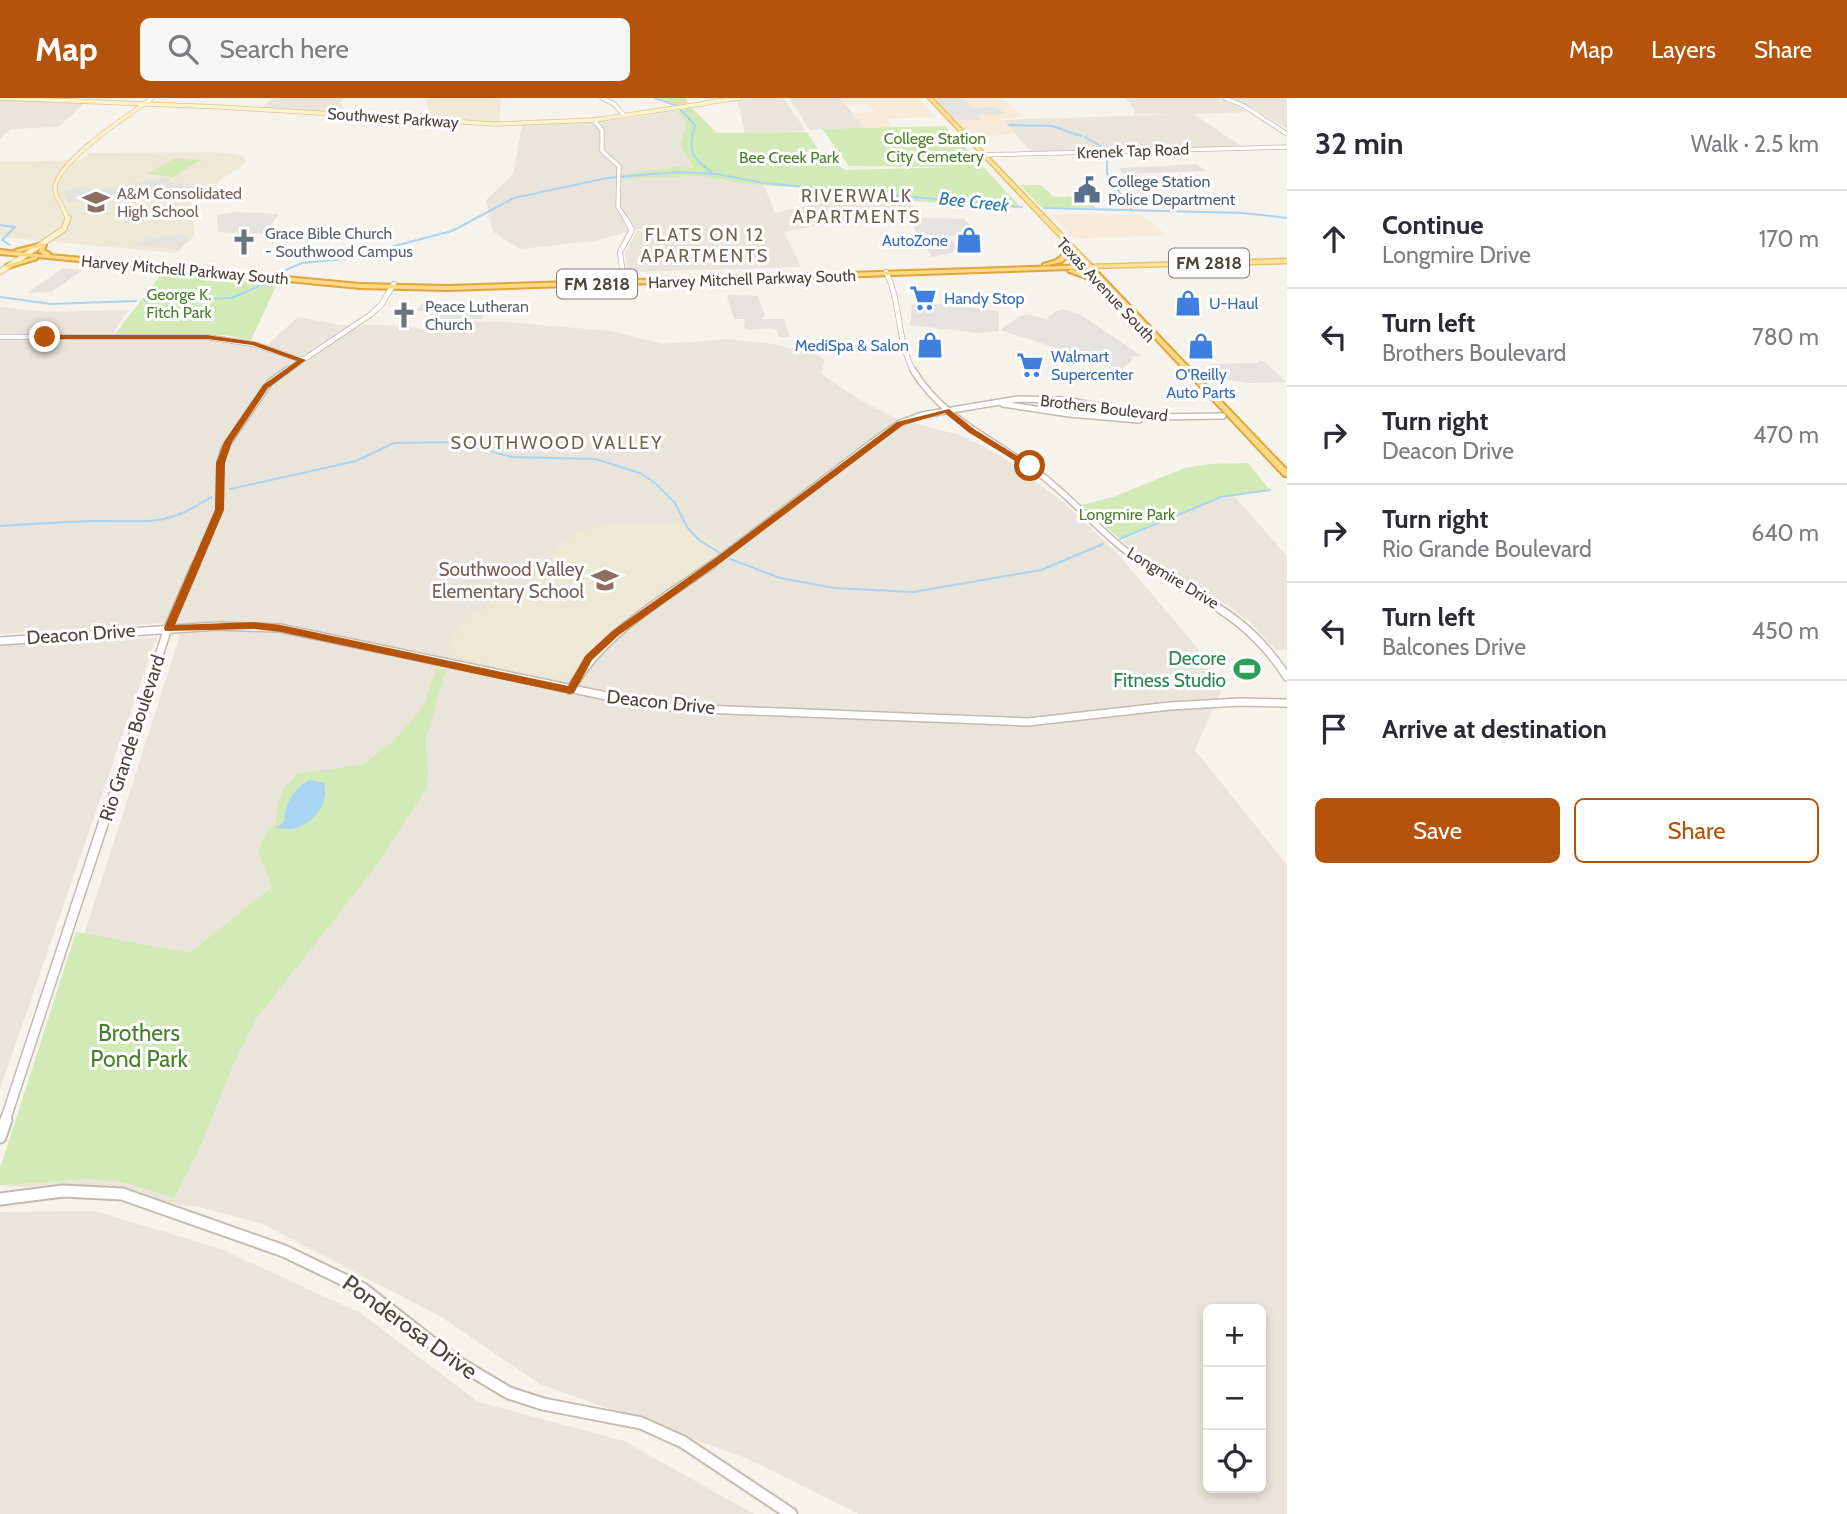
<!DOCTYPE html>
<html lang="en">
<head>
<meta charset="utf-8">
<style>
	:root { --surface:#fff; --page:#f7f7f7; --text:#2b2b33; --muted:#7c7c81; --line:#e1e1e2; --accent:#b45309 }
	body { margin:0; font-family:Cabin,sans-serif; background:var(--page); color:var(--text) }
	.controls { position:absolute; right:21px; bottom:21px; display:grid; overflow:hidden; border-radius:10px; box-shadow:0 4px 10px #0003 }
	.controls button { width:63px; height:63px; display:grid; place-items:center; padding:0; border:0; border-bottom:2px solid var(--line); background:var(--surface); color:var(--text); font:35px sans-serif }
	.stop { position:absolute; width:21px; height:21px; margin:-16px; border:5px solid #b45309; border-radius:50%; background:#fff }
	.stop.end { background:#b45309; border-color:#fff; box-shadow:0 2px 7px #0008 }
	.list { margin:0; padding:0; list-style:none }
	h2 { display:flex; justify-content:space-between; align-items:center; height:91px; margin:0; padding:0 28px; font-size:30px }
	h2 small { font-size:23px; font-weight:400; color:var(--muted) }
	.list li { display:grid; grid-template-columns:46px 1fr auto; gap:21px; align-items:center; box-sizing:border-box; height:98px; padding:0 28px; border-top:2px solid var(--line) }
	.list b { display:block; font-size:26px; white-space:nowrap }
	.list p { margin:0; font-size:23px; white-space:nowrap; color:var(--muted) }
	.list em { font-size:23px; font-style:normal; color:var(--muted) }
	.actions { display:flex; gap:14px; padding:21px 28px }
	.actions a { flex:1; padding:16px 0; border:2px solid var(--accent); border-radius:10px; text-align:center; font-size:24px; color:var(--accent) }
	.actions .main { background:var(--accent); color:#fff }
	.icon { flex:none; width:38px; height:38px; fill:none; stroke:currentColor; stroke-width:2; stroke-linecap:round; stroke-linejoin:round }
	.map { position:relative; flex:none; width:1287px; height:1416px; overflow:hidden }
	header { display:flex; align-items:center; gap:42px; box-sizing:border-box; height:98px; padding:0 35px; background:var(--accent); color:#fff }
	header strong { font-size:33px }
	nav { display:flex; gap:38px; margin-inline-start:auto; font-size:24px }
	.search { width:490px; height:63px; background:var(--page); display:flex; align-items:center; gap:18px; box-sizing:border-box; padding:0 24px; border-radius:10px; color:var(--muted); font-size:26px }
	main { display:flex }
	aside { flex:1; background:var(--surface) }
	.map>svg:first-child { display:block }
	.residential { fill:#eae5da; fill-rule:evenodd }
	.commercial { fill:#f7ead8 }
	.education { fill:#efe8d6 }
	.green { fill:#d2eab5 }
	.parking { fill:#e5e3e0 }
	.water { fill:#a9d4f2 }
	.lines { fill:none; stroke-linecap:round; stroke-linejoin:round }
	.stream { stroke:#a9d4f2; stroke-width:2 }
	.tertiary-far5-casing { stroke:#c2bbae; stroke-width:5 }
	.tertiary-far4-casing { stroke:#c2bbae; stroke-width:6 }
	.tertiary-far3-casing { stroke:#c2bbae; stroke-width:8 }
	.tertiary-far2-casing { stroke:#c2bbae; stroke-width:10 }
	.tertiary-far1-casing { stroke:#c2bbae; stroke-width:12 }
	.tertiary-casing { stroke:#c2bbae; stroke-width:15 }
	.secondary-far1-casing { stroke:#d6c79b; stroke-width:5 }
	.secondary-casing { stroke:#d6c79b; stroke-width:7 }
	.primary-casing { stroke:#e6c16a; stroke-width:3 }
	.trunk-casing { stroke:#e0a43c; stroke-width:4 }
	.tertiary-far5 { stroke:#fff; stroke-width:3.5 }
	.tertiary-far4 { stroke:#fff; stroke-width:4.5 }
	.tertiary-far3 { stroke:#fff; stroke-width:5 }
	.tertiary-far2 { stroke:#fff; stroke-width:7 }
	.tertiary-far1 { stroke:#fff; stroke-width:9 }
	.tertiary { stroke:#fff; stroke-width:11 }
	.secondary-far1 { stroke:#fff3cd; stroke-width:3.5 }
	.secondary { stroke:#fff3cd; stroke-width:5 }
	.primary { fill:#ffe39c; fill-rule:evenodd }
	.trunk { fill:#ffd985; fill-rule:evenodd }
	.route { fill:#b45309 }
	.labels { text-anchor:middle; dominant-baseline:central; stroke-width:6; stroke-linejoin:round; paint-order:stroke }
	.far-street-label { font-size:16px; fill:#4b4439; stroke:#fff }
	.far-park-label { font-size:16px; fill:#4a7f2a; stroke:#fff }
	.far-service-label { font-size:16px; fill:#4e5e75; stroke:#fff; text-anchor:start }
	.far-education-label { font-size:16px; fill:#785e54; stroke:#fff; text-anchor:start }
	.far-worship-label { font-size:16px; fill:#5b616d; stroke:#fff; text-anchor:start }
	.far-shop-label { font-size:16px; fill:#366cbe; stroke:#fff; text-anchor:start }
	.far-neighbourhood-label { font-size:18px; letter-spacing:2px; fill:#6e6250; stroke:#fff }
	.far-water-label { font-size:18px; font-style:italic; fill:#2e7ab2; stroke:#fff }
	.shield { fill:#fff; stroke:#817c74; stroke-width:2 }
	.shield-label { font-size:18px; font-weight:bold; fill:#4b4439 }
	.education-label { font-size:19px; fill:#785e54; stroke:#fff; text-anchor:end }
	.street-label { font-size:19px; fill:#4b4439; stroke:#fff }
	.leisure-label { font-size:19px; fill:#27864d; stroke:#fff; text-anchor:end }
	.near-park-label { font-size:23px; fill:#4a7f2a; stroke:#fff }
	.near-street-label { font-size:23px; fill:#4b4439; stroke:#fff }
</style>
</head>
<body>
<header>
<strong>Map</strong>
<div class="search"><svg class="icon" aria-label="search" viewBox="0 0 24 24"><circle cx="10" cy="10" r="6"/><path d="M15 15l6 6"/></svg>Search here</div>
<nav><a>Map</a><a>Layers</a><a>Share</a></nav>
</header>
<main>
<div class="map">
<svg width="1287" height="1416" viewBox="0 0 1287 1416">
	<rect width="100%" height="100%" fill="#f6f3ec"/>
	<g class="residential">
		<polygon points="274,0 344,0 340,5 349,16 261,10"/>
		<polygon points="752,0 783,0 806,33 745,35 737,2"/>
		<polygon points="789,0 840,0 865,30 810,32"/>
		<polygon points="1125,0 1219,0 1247,14 1194,16 1241,48 1031,54 1003,22 1178,16 1134,16 1135,12"/>
		<polygon points="1230,0 1287,0 1287,31 1251,9"/>
		<polygon points="0,1 85,5 58,29 11,31 0,41"/>
		<polygon points="676,13 687,25 680,47 695,70 703,78 764,87 775,115 816,106 828,91 910,103 917,115 871,116 784,134 801,169 627,174 625,155 637,133 665,129 639,131 594,143 520,151 493,134 486,102 513,76 522,27 624,21"/>
		<polygon points="0,209 48,214 128,212 112,237 0,237"/>
		<path d="M298,219l41,8h50l46,5 13,-9 57,1 106,9 52,13 63,-5 47,5 44,11 8,5 -4,14 41,27 33,17 68,18 38,20 62,46 55,52 82,97 23,35 -28,64 92,115v649h-428l-116,-57 -203,-73 -102,-69 -176,-91 -62,-17 -196,-22 176,-550 -18,-12 -162,11v-297l204,3 64,4zM1208,1211h53v179h-53z"/>
		<polygon points="1235,399 1287,458 1287,552 1276,552 1249,523 1218,501 1151,464 1122,443 1209,403"/>
		<polygon points="156,540 0,991 0,547"/>
		<polygon points="95,1113 221,1151 362,1216 478,1304 624,1343 754,1416 0,1416 0,1114"/>
	</g>
	<g class="commercial">
		<polygon points="840,0 918,0 937,19 886,21 892,29 865,30 853,15 875,14 866,5 844,6"/>
		<polygon points="933,0 1002,0 1024,19 1001,21 1013,34 1012,37 972,38"/>
		<polygon points="1051,116 1142,117 1167,137 1075,141"/>
	</g>
	<g class="education">
		<polygon points="425,0 502,0 499,24 424,20 429,13"/>
		<polygon points="214,54 236,56 243,59 246,64 192,103 191,110 195,137 176,155 0,139 0,64 81,62 89,55"/>
		<polygon points="686,425 724,451 594,547 564,583 448,558 452,541 466,520 498,502 528,490 548,469 558,448 583,432 611,426"/>
	</g>
	<g class="green">
		<polygon points="660,0 686,0 688,6 717,35 807,34 820,54 845,72 954,69 849,68 822,31 945,28 1019,107 1018,110 910,103 828,91 747,86 703,78 621,80 623,76 676,69 694,70 680,47 687,25 676,13 686,12"/>
		<polygon points="175,60 201,62 173,79 147,76"/>
		<polygon points="1020,87 1041,87 1054,99 1083,98 1096,110 1041,109"/>
		<polygon points="163,174 279,182 251,242 224,237 115,236"/>
		<polygon points="1248,365 1270,392 1221,399 1120,441 1081,407 1113,399 1185,370 1209,366"/>
		<polygon points="436,570 446,572 425,643 428,674 426,691 373,772 256,921 233,967 201,1047 174,1100 122,1084 88,1081 0,1087 0,1071 76,834 189,855 196,850 272,789 258,754 266,735 276,724 278,705 285,689 297,676 364,666 393,643 414,620 425,605"/>
	</g>
	<g class="parking">
		<polygon points="934,0 963,0 974,10 997,9 1005,16 977,17 981,22 957,22"/>
		<polygon points="1196,66 1207,73 1122,76 1120,70"/>
		<polygon points="163,80 171,81 168,84 203,88 186,99 134,93 69,105 63,92 89,88 96,93"/>
		<polygon points="235,114 279,116 265,136 218,134 217,117"/>
		<polygon points="907,119 964,121 982,138 949,138 960,153 932,159"/>
		<polygon points="181,136 192,141 178,151 130,147 151,140"/>
		<polygon points="63,170 83,172 51,194 27,195"/>
		<polygon points="730,197 758,198 765,218 761,221 784,221 790,239 779,239 776,231 770,230 750,232 744,230 745,221 734,221 727,199"/>
		<polygon points="423,204 501,205 499,210 488,210 482,221 446,221 442,227 435,228 441,216 417,213"/>
		<polygon points="915,206 948,206 996,213 999,215 999,233 978,235 910,227 912,207"/>
		<polygon points="1063,211 1081,217 1142,258 1131,259 1133,261 1122,271 1000,232 1020,218 1027,216 1049,222 1047,220 1056,213"/>
		<polygon points="1258,263 1264,263 1286,284 1249,285 1234,283 1223,280 1210,266 1259,265"/>
	</g>
	<path class="water" d="M310,682l14,3c6,21 -12,43 -33,46 -5,0 -11,-1 -17,0l10,-7c2,-20 9,-33 26,-42z"/>
	<g class="lines">
		<g class="stream">
			<polyline points="655,0 677,8"/>
			<path d="M680,11l15,16c-7,24 -5,33 17,47"/>
			<polyline points="1009,27 1052,28 1081,38"/>
			<polyline points="1085,39 1105,51"/>
			<polyline points="1107,56 1107,75 1132,113"/>
			<polyline points="717,76 763,85 1022,109"/>
			<polyline points="1044,110 1243,115 1287,120"/>
			<polyline points="0,127 15,129 2,142 10,147"/>
			<polyline points="281,174 302,165 344,161 452,133 514,100 607,80 677,74 717,76"/>
			<polyline points="0,199 51,206 136,203"/>
			<polyline points="145,203 232,200 273,182"/>
			<polyline points="230,391 356,363 394,345 457,344 512,359 595,361 640,375 655,385 675,405 687,429 699,442 720,455"/>
			<path d="M0,428c31,-2 61,-4 92,-5 53,-1 71,8 119,-24"/>
			<polyline points="1120,441 1221,399 1270,392"/>
			<polyline points="730,461 780,480 834,490 913,494 1041,472 1103,446"/>
		</g>
		<g class="tertiary-far5-casing">
			<g id="tertiary-far5">
				<polyline points="602,0 614,6 625,18"/>
				<polyline points="1225,0 1244,8 1287,36"/>
				<polyline points="144,6 152,0"/>
				<polyline points="594,22 602,32 602,53 619,68 618,109 626,121"/>
				<polyline points="979,57 1287,49"/>
			</g>
		</g>
		<g class="tertiary-far4-casing">
			<g id="tertiary-far4">
				<path d="M886,174c16,32 10,68 28,100"/>
				<polyline points="624,185 620,154 632,132 625,120"/>
				<polyline points="0,239 207,239 253,246 302,262"/>
				<polyline points="285,274 370,217 381,207 394,186"/>
			</g>
		</g>
		<g class="tertiary-far3-casing">
			<g id="tertiary-far3">
				<path d="M913,272c31,52 87,72 132,108 35,28 64,64 102,88"/>
				<polyline points="1003,306 1069,316 1139,322"/>
				<polyline points="195,468 219,412 220,365 224,351 270,284 287,272"/>
				<polyline points="710,468 878,340 900,325 922,317 1018,301 1066,302 1154,319 1223,318"/>
			</g>
		</g>
		<g class="tertiary-far2-casing">
			<g id="tertiary-far2">
				<path d="M1145,466c58,36 103,52 142,113"/>
				<polyline points="0,543 217,528 280,530 640,605 678,610 1028,624 1170,608 1240,604 1287,605"/>
				<path d="M570,592c34,-58 89,-88 143,-126"/>
				<polyline points="108,713 168,530 196,466"/>
			</g>
		</g>
		<g class="tertiary-far1-casing">
			<polyline id="tertiary-far1" points="5,1023 108,711"/>
		</g>
		<g class="tertiary-casing">
			<g id="tertiary">
				<polyline points="0,1039 6,1022"/>
				<polyline points="0,1101 63,1093 122,1096 284,1153 363,1191 455,1263 509,1295 543,1306 641,1325 683,1344 791,1416"/>
			</g>
		</g>
		<g class="secondary-far1-casing">
			<g id="secondary-far1">
				<polyline points="1,0 220,9 495,26 594,22 708,5"/>
				<polyline points="704,5 740,0"/>
				<path d="M67,121c-1,-10 -11,-19 -12,-29 -2,-25 70,-73 89,-86"/>
			</g>
		</g>
		<g class="secondary-casing">
			<polyline id="secondary" points="0,174 64,131 68,120"/>
		</g>
		<g class="primary-casing">
			<polygon id="primary" points="928,0 932,0 1092,167 1287,161 1287,165 1089,170"/>
		</g>
		<g class="trunk-casing">
			<g id="trunk">
				<polygon points="43,145 46,147 44,152 50,155 50,157 360,186 448,188 1091,167 1287,372 1287,378 1284,378 1090,171 1071,171 1088,177 1103,186 1103,188 1099,188 1084,179 1069,174 1068,173 1071,171 448,192 360,190 37,159 37,161 8,170 6,169 6,167 33,159 0,156 0,152 45,157 39,154 40,149 18,154 15,152"/>
				<path d="M1065,149l5,1v6l-8,8 -19,4v-2c12,-3 20,-5 22,-17z"/>
			</g>
		</g>
		<use href="#tertiary-far5" class="tertiary-far5"/>
		<use href="#tertiary-far4" class="tertiary-far4"/>
		<use href="#tertiary-far3" class="tertiary-far3"/>
		<use href="#tertiary-far2" class="tertiary-far2"/>
		<use href="#tertiary-far1" class="tertiary-far1"/>
		<use href="#tertiary" class="tertiary"/>
		<use href="#secondary-far1" class="secondary-far1"/>
		<use href="#secondary" class="secondary"/>
		<use href="#primary" class="primary"/>
		<use href="#trunk" class="trunk"/>
	</g>
	<polygon class="route" points="43,237 207,237 255,244 306,262 268,290 232,344 225,365 224,412 175,527 254,524 281,527 568,588 585,558 612,533 717,459 897,324 949,311 974,331 1034,368 1027,370 968,334 945,315 903,327 723,463 619,537 592,562 574,595 570,596 281,534 254,531 165,533 164,530 215,412 216,365 224,344 263,287 297,263 252,247 207,241 45,241"/>
	<defs>
		<g id="civic-bare" transform="scale(2.1)"><path d="M-.6-6.5H3V-4.5H.6V-3L4-1V1h2V6H-6V1h2V-1L-.6-3ZM-1.2 2.5V6h2.4V2.5Z" fill="#5c6f8a" stroke="#fff" stroke-width="2.5" paint-order="stroke"/></g>
		<g id="school-bare" transform="scale(2.1)"><path d="M0-5L7-2L0 1L-7-2ZM-4 1L0 2.5L4 1V4Q0 6-4 4Z" fill="#8d6e63" stroke="#fff" stroke-width="2.5" paint-order="stroke"/></g>
		<g id="shop-bare" transform="scale(2.1)"><path d="M-5-2.5h2.3a2.7 3.5 0 0 1 5.4 0H5L5.5 6h-11ZM-1.5-2.5h3a1.5 2.3 0 0 0-3 0Z" fill="#3f7fe0" stroke="#fff" stroke-width="2.5" paint-order="stroke"/></g>
		<g id="church-bare" transform="scale(2.1)"><path d="M-1.2-6h2.4v3.5h3.3v2.4h-3.3V6h-2.4V-.1h-3.3v-2.4h3.3Z" fill="#6b7280" stroke="#fff" stroke-width="2.5" paint-order="stroke"/></g>
		<g id="supermarket-bare" transform="scale(2.1)"><path d="M-6-5.5h2.5l.6 2H6L4.5 2H-2.5L-4.4-4H-6ZM-1.5 3.2a1.3 1.3 0 1 0 .1 0ZM3 3.2a1.3 1.3 0 1 0 .1 0Z" fill="#3f7fe0" stroke="#fff" stroke-width="2.5" paint-order="stroke"/></g>
		<g id="stadium-bare" transform="scale(2.1)"><path d="M0-5a6.5 5 0 1 0 0 10a6.5 5 0 1 0 0-10ZM-3.5-1.8h7v3.6h-7Z" fill="#2e9e5b" stroke="#fff" stroke-width="2.5" paint-order="stroke"/></g>
	</defs>
	<g fill-rule="evenodd">
		<use href="#civic-bare" x="1087" y="92"/>
		<use href="#school-bare" x="96" y="104"/>
		<use href="#shop-bare" x="969" y="142"/>
		<use href="#church-bare" x="244" y="144"/>
		<use href="#supermarket-bare" x="923" y="200"/>
		<use href="#shop-bare" x="1188" y="205"/>
		<use href="#church-bare" x="404" y="217"/>
		<use href="#shop-bare" x="930" y="247"/>
		<use href="#shop-bare" x="1201" y="248"/>
		<use href="#supermarket-bare" x="1030" y="267"/>
		<use href="#school-bare" x="605" y="482"/>
		<use href="#stadium-bare" x="1247" y="571"/>
	</g>
	<g class="labels">
		<g class="far-street-label">
			<text transform="translate(393 20) rotate(4)">Southwest Parkway</text>
			<text transform="translate(1133 53) rotate(-2)">Krenek Tap Road</text>
			<text transform="translate(185 172) rotate(5)">Harvey Mitchell Parkway South</text>
			<text transform="translate(752 181) rotate(-2)">Harvey Mitchell Parkway South</text>
			<text transform="translate(1106 192) rotate(47)">Texas Avenue South</text>
			<text transform="translate(1104 310) rotate(7)">Brothers Boulevard</text>
			<text transform="translate(1173 480) rotate(31)">Longmire Drive</text>
		</g>
		<g class="far-park-label">
			<text x="935" y="40">College Station<tspan x="935" dy="18">City Cemetery</tspan></text>
			<text x="789" y="59">Bee Creek Park</text>
			<text x="179" y="196">George K.<tspan x="179" dy="18">Fitch Park</tspan></text>
			<text x="1127" y="416">Longmire Park</text>
		</g>
		<g class="far-service-label">
			<text x="1108" y="83">College Station<tspan x="1108" dy="18">Police Department</tspan></text>
		</g>
		<g class="far-education-label">
			<text x="117" y="95">A&amp;M Consolidated<tspan x="117" dy="18">High School</tspan></text>
		</g>
		<g class="far-worship-label">
			<text x="265" y="135">Grace Bible Church<tspan x="265" dy="18">- Southwood Campus</tspan></text>
			<text x="425" y="208">Peace Lutheran<tspan x="425" dy="18">Church</tspan></text>
		</g>
		<g class="far-shop-label">
			<text x="948" y="142" text-anchor="end">AutoZone</text>
			<text x="944" y="200">Handy Stop</text>
			<text x="1209" y="205">U-Haul</text>
			<text x="909" y="247" text-anchor="end">MediSpa &amp; Salon</text>
			<text x="1051" y="258">Walmart<tspan x="1051" dy="18">Supercenter</tspan></text>
			<text x="1201" y="276" text-anchor="middle">O'Reilly<tspan x="1201" dy="18">Auto Parts</tspan></text>
		</g>
		<g class="far-neighbourhood-label">
			<text x="857" y="98">RIVERWALK<tspan x="857" dy="21">APARTMENTS</tspan></text>
			<text x="705" y="137">FLATS ON 12<tspan x="705" dy="21">APARTMENTS</tspan></text>
			<text x="557" y="345">SOUTHWOOD VALLEY</text>
		</g>
		<g class="far-water-label">
			<text transform="translate(974 104) rotate(6)">Bee Creek</text>
		</g>
		<g class="shield">
			<rect x="1169" y="150.5" width="80" height="29" rx="5"/>
			<rect x="557" y="171.5" width="80" height="29" rx="5"/>
		</g>
		<g class="shield-label">
			<text x="1209" y="165">FM 2818</text>
			<text x="597" y="186">FM 2818</text>
		</g>
		<g class="education-label">
			<text x="584" y="471">Southwood Valley<tspan x="584" dy="22">Elementary School</tspan></text>
		</g>
		<g class="street-label">
			<text transform="translate(81 536) rotate(-4)">Deacon Drive</text>
			<text transform="translate(661 604) rotate(6)">Deacon Drive</text>
			<text transform="translate(132 640) rotate(-72)">Rio Grande Boulevard</text>
		</g>
		<g class="leisure-label">
			<text x="1226" y="560">Decore<tspan x="1226" dy="22">Fitness Studio</tspan></text>
		</g>
		<g class="near-park-label">
			<text x="139" y="935">Brothers<tspan x="139" dy="26">Pond Park</tspan></text>
		</g>
		<g class="near-street-label">
			<text transform="translate(410 1229) rotate(36)">Ponderosa Drive</text>
		</g>
	</g>
</svg>
<div class="controls">
<button>+</button>
<button>−</button>
<button><svg class="icon" aria-label="locate" viewBox="0 0 24 24"><circle cx="12" cy="12" r="6"/><path d="M12 2v4M12 18v4M2 12h4M18 12h4"/></svg></button>
</div>
<div class="stop" style="left:1030px;top:368px"></div>
<div class="stop end" style="left:45px;top:239px"></div>
</div>
<aside>
<h2>32 min<small>Walk · 2.5 km</small></h2>
<ul class="list">
<li><svg class="icon" aria-label="ahead" viewBox="0 0 24 24"><path d="M12 20V5M6 11l6-6 6 6"/></svg><div><b>Continue</b><p>Longmire Drive</p></div><em>170 m</em></li>
<li><svg class="icon" aria-label="left" viewBox="0 0 24 24"><path d="M17 20v-9H6M10 6l-5 5 5 5"/></svg><div><b>Turn left</b><p>Brothers Boulevard</p></div><em>780 m</em></li>
<li><svg class="icon" aria-label="right" viewBox="0 0 24 24"><path d="M7 20v-9h11M14 6l5 5-5 5"/></svg><div><b>Turn right</b><p>Deacon Drive</p></div><em>470 m</em></li>
<li><svg class="icon" aria-label="right" viewBox="0 0 24 24"><path d="M7 20v-9h11M14 6l5 5-5 5"/></svg><div><b>Turn right</b><p>Rio Grande Boulevard</p></div><em>640 m</em></li>
<li><svg class="icon" aria-label="left" viewBox="0 0 24 24"><path d="M17 20v-9H6M10 6l-5 5 5 5"/></svg><div><b>Turn left</b><p>Balcones Drive</p></div><em>450 m</em></li>
<li><svg class="icon" aria-label="arrive" viewBox="0 0 24 24"><path d="M6 21V4h12l-3 4 3 4H6"/></svg><div><b>Arrive at destination</b></div></li>
</ul>
<div class="actions"><a class="main">Save</a><a>Share</a></div>
</aside>
</main>
</body>
</html>
